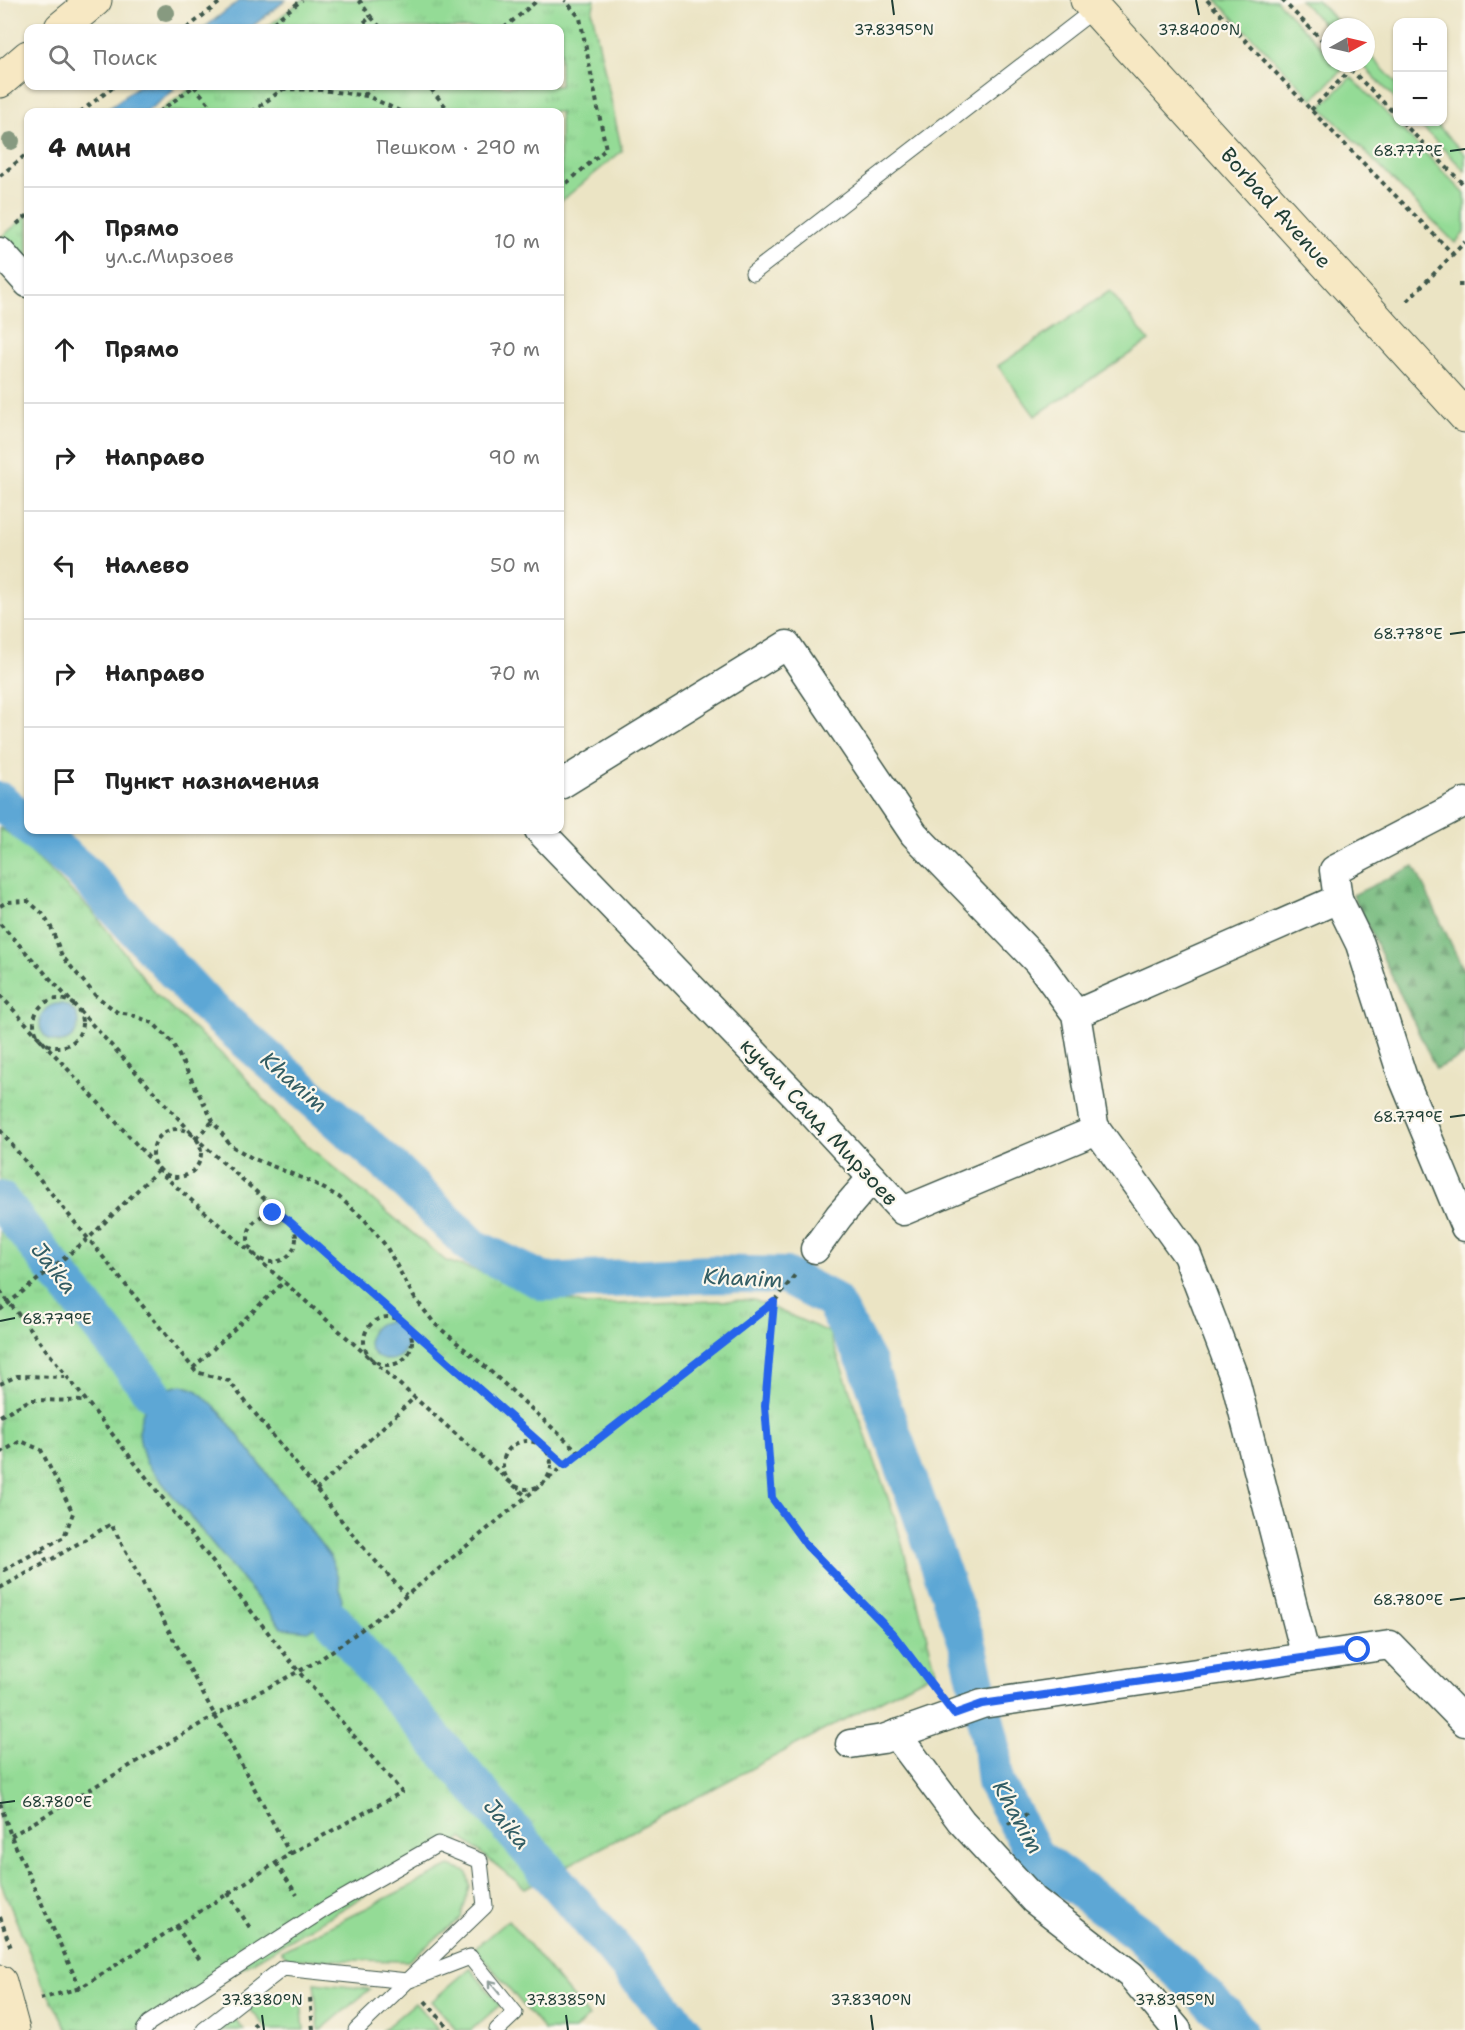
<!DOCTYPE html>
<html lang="ru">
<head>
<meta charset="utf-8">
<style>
	:root { --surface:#fff; --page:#f6f6f6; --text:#222; --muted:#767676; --line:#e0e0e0 }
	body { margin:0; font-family:"Shantell Sans",sans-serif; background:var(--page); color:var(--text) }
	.controls { position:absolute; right:18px; top:18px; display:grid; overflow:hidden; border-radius:12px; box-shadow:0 2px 4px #0004 }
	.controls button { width:54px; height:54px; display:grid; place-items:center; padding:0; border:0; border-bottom:2px solid var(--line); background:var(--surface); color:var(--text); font:30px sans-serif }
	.compass { position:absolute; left:1321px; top:18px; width:54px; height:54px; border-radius:50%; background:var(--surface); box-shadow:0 2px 4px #0004; rotate:82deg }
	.stop { position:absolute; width:18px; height:18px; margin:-14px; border:4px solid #2563eb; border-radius:50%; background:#fff }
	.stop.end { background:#2563eb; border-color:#fff; box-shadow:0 2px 6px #0008 }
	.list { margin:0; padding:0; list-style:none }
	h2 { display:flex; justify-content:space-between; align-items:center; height:78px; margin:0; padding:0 24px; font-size:26px }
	h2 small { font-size:20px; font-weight:400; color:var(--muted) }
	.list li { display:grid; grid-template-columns:39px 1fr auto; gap:18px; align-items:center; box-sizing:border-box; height:108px; padding:0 24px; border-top:2px solid var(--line) }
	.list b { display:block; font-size:22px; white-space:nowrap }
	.list p { margin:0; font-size:20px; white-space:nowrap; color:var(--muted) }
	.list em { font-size:20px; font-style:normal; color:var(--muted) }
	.icon { flex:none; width:33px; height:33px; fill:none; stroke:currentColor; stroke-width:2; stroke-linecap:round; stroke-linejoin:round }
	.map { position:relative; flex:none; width:1465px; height:2030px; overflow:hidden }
	.search { position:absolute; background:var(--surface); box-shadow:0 2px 4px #0004; left:24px; top:24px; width:540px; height:66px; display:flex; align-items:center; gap:15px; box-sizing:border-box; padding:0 21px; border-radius:12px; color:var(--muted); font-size:22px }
	.panel { position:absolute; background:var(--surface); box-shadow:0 2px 4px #0004; left:24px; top:108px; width:540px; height:726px; border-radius:12px }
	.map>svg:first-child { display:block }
	.grass { fill:#94db96; stroke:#5a8c65; stroke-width:1.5 }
	.forest { fill:url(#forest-firs); stroke:#4b7c5a; stroke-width:1.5 }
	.park { fill:url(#park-tufts); stroke:#5a8c65; stroke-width:1.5 }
	.water { fill:#5da7d5; stroke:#3e7284; stroke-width:1.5 }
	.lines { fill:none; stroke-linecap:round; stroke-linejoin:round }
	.canal { stroke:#5da7d5; stroke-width:38 }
	.lane-casing { stroke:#3e564a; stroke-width:17 }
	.street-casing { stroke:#3e564a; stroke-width:31 }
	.secondary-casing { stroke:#3e564a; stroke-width:35 }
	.path { stroke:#3e564a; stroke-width:4; stroke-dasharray:4.5 4.5; stroke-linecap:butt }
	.lane { stroke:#fff; stroke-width:15 }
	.street { stroke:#fff; stroke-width:28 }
	.secondary { stroke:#f7e8c3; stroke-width:33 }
	.tree { fill:#879a80 }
	.oneway { stroke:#8f9e9a }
	.route { stroke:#2563eb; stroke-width:8 }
	.ticks { fill:none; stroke:#1f3d34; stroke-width:2 }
	.labels { text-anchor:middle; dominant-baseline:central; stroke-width:4.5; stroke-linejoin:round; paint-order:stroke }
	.street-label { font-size:21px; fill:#1f3d34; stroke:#fbf7ec }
	.water-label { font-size:22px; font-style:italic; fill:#325d64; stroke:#fbf7ec }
	.ticks-label { font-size:15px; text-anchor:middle; fill:#1f3d34; stroke:#fbf7ec; stroke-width:4.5; stroke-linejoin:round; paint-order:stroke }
</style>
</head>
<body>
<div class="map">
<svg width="1465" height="2030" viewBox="0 0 1465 2030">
	<defs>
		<pattern id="forest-firs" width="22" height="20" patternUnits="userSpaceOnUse" patternTransform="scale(1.5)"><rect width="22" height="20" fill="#77bb7f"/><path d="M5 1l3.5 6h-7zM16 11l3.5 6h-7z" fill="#619969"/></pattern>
		<pattern id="park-tufts" width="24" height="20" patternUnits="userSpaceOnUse" patternTransform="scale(1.5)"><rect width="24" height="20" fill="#94db96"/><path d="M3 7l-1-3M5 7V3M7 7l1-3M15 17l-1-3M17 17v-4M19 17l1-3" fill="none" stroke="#7fbd82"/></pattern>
	</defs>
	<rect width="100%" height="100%" fill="#fbf7ec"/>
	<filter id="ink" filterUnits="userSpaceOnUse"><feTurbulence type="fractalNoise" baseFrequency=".0167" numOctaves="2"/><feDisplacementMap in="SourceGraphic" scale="12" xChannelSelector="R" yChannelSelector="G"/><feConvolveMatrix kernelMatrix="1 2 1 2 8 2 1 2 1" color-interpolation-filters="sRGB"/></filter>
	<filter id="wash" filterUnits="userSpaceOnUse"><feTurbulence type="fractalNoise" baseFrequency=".008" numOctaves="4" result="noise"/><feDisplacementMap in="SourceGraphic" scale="24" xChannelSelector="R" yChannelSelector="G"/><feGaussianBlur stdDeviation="1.35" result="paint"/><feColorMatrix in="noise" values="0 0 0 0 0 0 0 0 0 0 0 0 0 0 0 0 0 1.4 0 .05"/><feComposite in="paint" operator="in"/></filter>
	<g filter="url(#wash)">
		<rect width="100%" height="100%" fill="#ebe4c4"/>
		<g class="grass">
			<polygon points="1216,0 1276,0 1330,56 1330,63 1337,63 1343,69 1313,99"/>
			<polygon points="1300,0 1317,0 1343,27 1330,27 1330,31"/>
			<polygon points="1366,51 1397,84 1397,101 1361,63 1366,63"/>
			<polygon points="1351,77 1465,194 1465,232 1455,243 1321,107"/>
			<polygon points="1417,122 1434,122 1465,154 1465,171"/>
			<polygon points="1110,291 1149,341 1035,416 998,366"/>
			<polygon points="450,1866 467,1872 470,1886 461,1918 408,1961 289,1959 281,1951"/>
			<polygon points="508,1920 589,2017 574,2030 544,2030 475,1948"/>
			<polygon points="470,1968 500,2005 471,2030 457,2030 432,2001"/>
			<polygon points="314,1983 370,1989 321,2030 319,2030"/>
			<polygon points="262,1998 301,2000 304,2030 268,2030 249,2008"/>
			<polygon points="415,2003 439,2030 383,2030"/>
			<polygon points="234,2018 244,2030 219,2030"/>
		</g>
		<polygon class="forest" points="1414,866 1465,973 1465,1055 1436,1069 1353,895"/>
		<g class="park">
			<polygon points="302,0 595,0 592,12 622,151 560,202 560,112 159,112 194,86 560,86 560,28 266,28"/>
			<polygon points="28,215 28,280 0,252 0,238"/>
			<polygon points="0,828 15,837 93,912 156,994 239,1070 291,1132 446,1261 585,1305 754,1300 829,1332 895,1518 936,1671 525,1888 462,1838 138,2030 68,2030 42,1983 0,1881"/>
		</g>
		<g class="water">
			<polygon points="240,0 286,0 250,28 204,28"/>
			<polygon points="138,86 170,86 174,90 146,112 104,112"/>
			<circle cx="59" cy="1023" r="19"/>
			<circle cx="388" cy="1341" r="19"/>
			<path d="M182,1385l16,6 23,22 109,143 8,21 4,23 -11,18 -23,13 -26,-3 -136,-165c-11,-32 -9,-42 6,-71z"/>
		</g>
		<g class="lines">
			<g class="canal">
				<polyline points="0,801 28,825"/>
				<polyline points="33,830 84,873 204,1003 390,1166 474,1248 545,1282 712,1274 785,1276 833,1301 867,1363 968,1645 991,1744 995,1782 1035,1856 1139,1933 1224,2014 1237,2030"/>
				<polyline points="0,1200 152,1392"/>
				<polyline points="331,1618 683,2030"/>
			</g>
		</g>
	</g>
	<g filter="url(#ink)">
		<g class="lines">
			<g class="lane-casing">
				<g id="lane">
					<polyline points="753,273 1095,9"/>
					<polyline points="144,2030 149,2023 328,1907 438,1844 480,1861 485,1906 407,1981 283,1968 204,2030"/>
					<polyline points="356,2030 407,1981 470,1957 515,2013 497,2030"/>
				</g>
			</g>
			<g class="street-casing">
				<g id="street">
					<polyline points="0,252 28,283"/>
					<polyline points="560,785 787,645 914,834 1038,962 1076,1014 1094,1124"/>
					<polyline points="539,830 814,1115 903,1211 1097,1130 1187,1255 1235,1380 1306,1657"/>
					<polyline points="1338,899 1360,944 1402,1075 1465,1227"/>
					<polyline points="1076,1014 1338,899 1334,870 1465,802"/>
					<polyline points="815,1249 839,1216 872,1178"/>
					<polyline points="896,1734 961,1821 1034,1900 1131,1975 1177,2030"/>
					<polyline points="850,1744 883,1739 982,1704 1390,1645 1465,1722"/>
				</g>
			</g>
			<g class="secondary-casing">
				<g id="secondary">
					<polyline points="1087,0 1465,416"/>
					<polyline points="61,28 95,0"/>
					<polyline points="0,81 28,57"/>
					<polyline points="0,1982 13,2030"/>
				</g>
			</g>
			<g class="path">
				<polyline points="359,0 371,17"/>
				<polyline points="1207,0 1311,110 1453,254"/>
				<polyline points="1282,0 1330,48"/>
				<polyline points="187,28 223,0"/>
				<polyline points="266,28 302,0"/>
				<polyline points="357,28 371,17 381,28"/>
				<polyline points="504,28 538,0"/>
				<polyline points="1344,63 1398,117"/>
				<polyline points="194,86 216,112"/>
				<polyline points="428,86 431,89 436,86"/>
				<polyline points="282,89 321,90 367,96 402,112"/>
				<polyline points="431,89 450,112"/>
				<polyline points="364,95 375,86"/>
				<polyline points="1311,110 1351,69"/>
				<polyline points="80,112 115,86"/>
				<polyline points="159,112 194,86"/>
				<polyline points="252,112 287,86"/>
				<polyline points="1402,122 1465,186"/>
				<polyline points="0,176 28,153"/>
				<polyline points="560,189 606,149 580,18 565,0"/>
				<polyline points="17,224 28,215"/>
				<polyline points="1458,285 1465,285"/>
				<polyline points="1407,301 1465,242"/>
				<polyline points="0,906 7,902 28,901 42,913 51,927 62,956 95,995 117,1012 130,1014 153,1023 172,1042 213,1121 230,1145 252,1158 312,1182 339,1197 365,1220 386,1246 414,1297 435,1324 489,1370 580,1453"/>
				<polyline points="0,924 200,1142 565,1465"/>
				<polyline points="0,995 159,1169 163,1175 527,1497"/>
				<circle cx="58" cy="1023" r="24"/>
				<circle cx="177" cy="1153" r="24"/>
				<polyline points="0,1130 193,1368 196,1372 229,1381 362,1546 406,1595"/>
				<polyline points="196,1138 213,1121"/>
				<circle cx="272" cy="1238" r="24"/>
				<polyline points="0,1291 299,1672 402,1792 290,1854"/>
				<polyline points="774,1303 765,1406 772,1498 807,1547 893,1634 934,1687"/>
				<polyline points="0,1310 89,1238 159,1169"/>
				<circle cx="388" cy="1341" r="24"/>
				<polyline points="193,1368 285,1281"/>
				<polyline points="0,1384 17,1376 65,1377"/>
				<polyline points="0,1416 30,1400 85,1401"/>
				<circle cx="527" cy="1465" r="24"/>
				<polyline points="0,1453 21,1441 41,1450 73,1513 64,1537 4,1570 0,1568"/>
				<polyline points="316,1490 415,1397"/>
				<polyline points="0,1588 47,1562 41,1550"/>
				<polyline points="0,1803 11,1836 80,1988 290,1854 111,1524 47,1562"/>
				<polyline points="1008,1824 1027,1814"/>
				<polyline points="11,1836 214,1716 318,1661 390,1609 565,1465 774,1302 795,1275"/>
				<polyline points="276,1863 297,1895"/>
				<polyline points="228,1893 250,1928"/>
				<polyline points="0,1917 11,1948"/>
				<polyline points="176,1926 200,1960"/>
				<polyline points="310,1998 313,2030"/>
				<polyline points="40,1999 80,1988"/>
				<polyline points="425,2001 450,2030"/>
				<polyline points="253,2023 259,2030"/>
			</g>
			<use href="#lane" class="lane"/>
			<use href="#street" class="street"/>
			<use href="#secondary" class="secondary"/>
		</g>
		<g class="tree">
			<circle cx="166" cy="13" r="9"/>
			<circle cx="11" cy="141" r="9"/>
		</g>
		<defs><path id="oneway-shaft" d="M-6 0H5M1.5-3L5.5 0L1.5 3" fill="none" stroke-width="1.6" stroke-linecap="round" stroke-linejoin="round" transform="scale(1.5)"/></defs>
		<use class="oneway" href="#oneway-shaft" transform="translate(494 1987) rotate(-129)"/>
	</g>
	<g class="lines" filter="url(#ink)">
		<polyline class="route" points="273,1213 281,1215 288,1220 565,1465 774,1302 765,1406 772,1498 807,1546 893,1634 954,1714 982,1704 1358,1650"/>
	</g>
	<path class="ticks" d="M892,0l2,15M1196,0l3,15M1450,151l15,-2M1450,634l15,-2M1450,1117l15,-2M0,1321l15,-3M1450,1600l15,-2M0,1803l15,-2M262,2015l2,15M566,2015l2,15M871,2015l2,15M1175,2015l2,15"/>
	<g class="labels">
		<g class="street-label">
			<text transform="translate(1276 208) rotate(48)">Borbad Avenue</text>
			<text transform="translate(819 1122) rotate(47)">кучаи Саид Мирзоев</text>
		</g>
		<g class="water-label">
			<text transform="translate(294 1082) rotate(41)">Khanim</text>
			<text transform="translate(54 1268) rotate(52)">Jaika</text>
			<text transform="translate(743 1278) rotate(3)">Khanim</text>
			<text transform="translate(1018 1817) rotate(61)">Khanim</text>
			<text transform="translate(507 1824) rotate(50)">Jaika</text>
		</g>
	</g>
	<g class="ticks-label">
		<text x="894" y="35">37.8395°N</text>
		<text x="1199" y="35">37.8400°N</text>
		<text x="1408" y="156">68.777°E</text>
		<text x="1408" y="639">68.778°E</text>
		<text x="1408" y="1122">68.779°E</text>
		<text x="57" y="1324">68.779°E</text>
		<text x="1408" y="1605">68.780°E</text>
		<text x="57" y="1807">68.780°E</text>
		<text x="262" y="2005">37.8380°N</text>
		<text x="566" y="2005">37.8385°N</text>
		<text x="871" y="2005">37.8390°N</text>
		<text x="1175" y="2005">37.8395°N</text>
	</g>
</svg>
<div class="controls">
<button>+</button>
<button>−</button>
</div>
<svg class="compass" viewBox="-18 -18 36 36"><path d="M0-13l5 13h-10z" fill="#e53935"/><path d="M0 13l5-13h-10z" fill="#767676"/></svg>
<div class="stop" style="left:1358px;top:1650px"></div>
<div class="stop end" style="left:273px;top:1213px"></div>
<div class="search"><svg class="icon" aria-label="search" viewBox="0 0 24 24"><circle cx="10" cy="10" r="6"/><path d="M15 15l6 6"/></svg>Поиск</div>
<section class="panel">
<h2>4 мин<small>Пешком · 290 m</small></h2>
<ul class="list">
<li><svg class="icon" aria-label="ahead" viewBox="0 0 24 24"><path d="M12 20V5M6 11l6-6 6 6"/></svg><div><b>Прямо</b><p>ул.с.Мирзоев</p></div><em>10 m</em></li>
<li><svg class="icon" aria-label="ahead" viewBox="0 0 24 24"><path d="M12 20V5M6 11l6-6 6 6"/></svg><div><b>Прямо</b></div><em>70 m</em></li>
<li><svg class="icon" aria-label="right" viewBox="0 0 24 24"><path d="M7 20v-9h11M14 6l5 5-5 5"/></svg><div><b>Направо</b></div><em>90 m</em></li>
<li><svg class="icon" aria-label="left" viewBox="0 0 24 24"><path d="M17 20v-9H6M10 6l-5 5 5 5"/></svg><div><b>Налево</b></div><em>50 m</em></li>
<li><svg class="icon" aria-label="right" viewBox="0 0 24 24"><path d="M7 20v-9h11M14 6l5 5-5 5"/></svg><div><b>Направо</b></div><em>70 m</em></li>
<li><svg class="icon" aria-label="arrive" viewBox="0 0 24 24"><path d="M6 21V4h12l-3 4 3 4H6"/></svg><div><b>Пункт назначения</b></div></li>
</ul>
</section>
</div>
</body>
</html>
